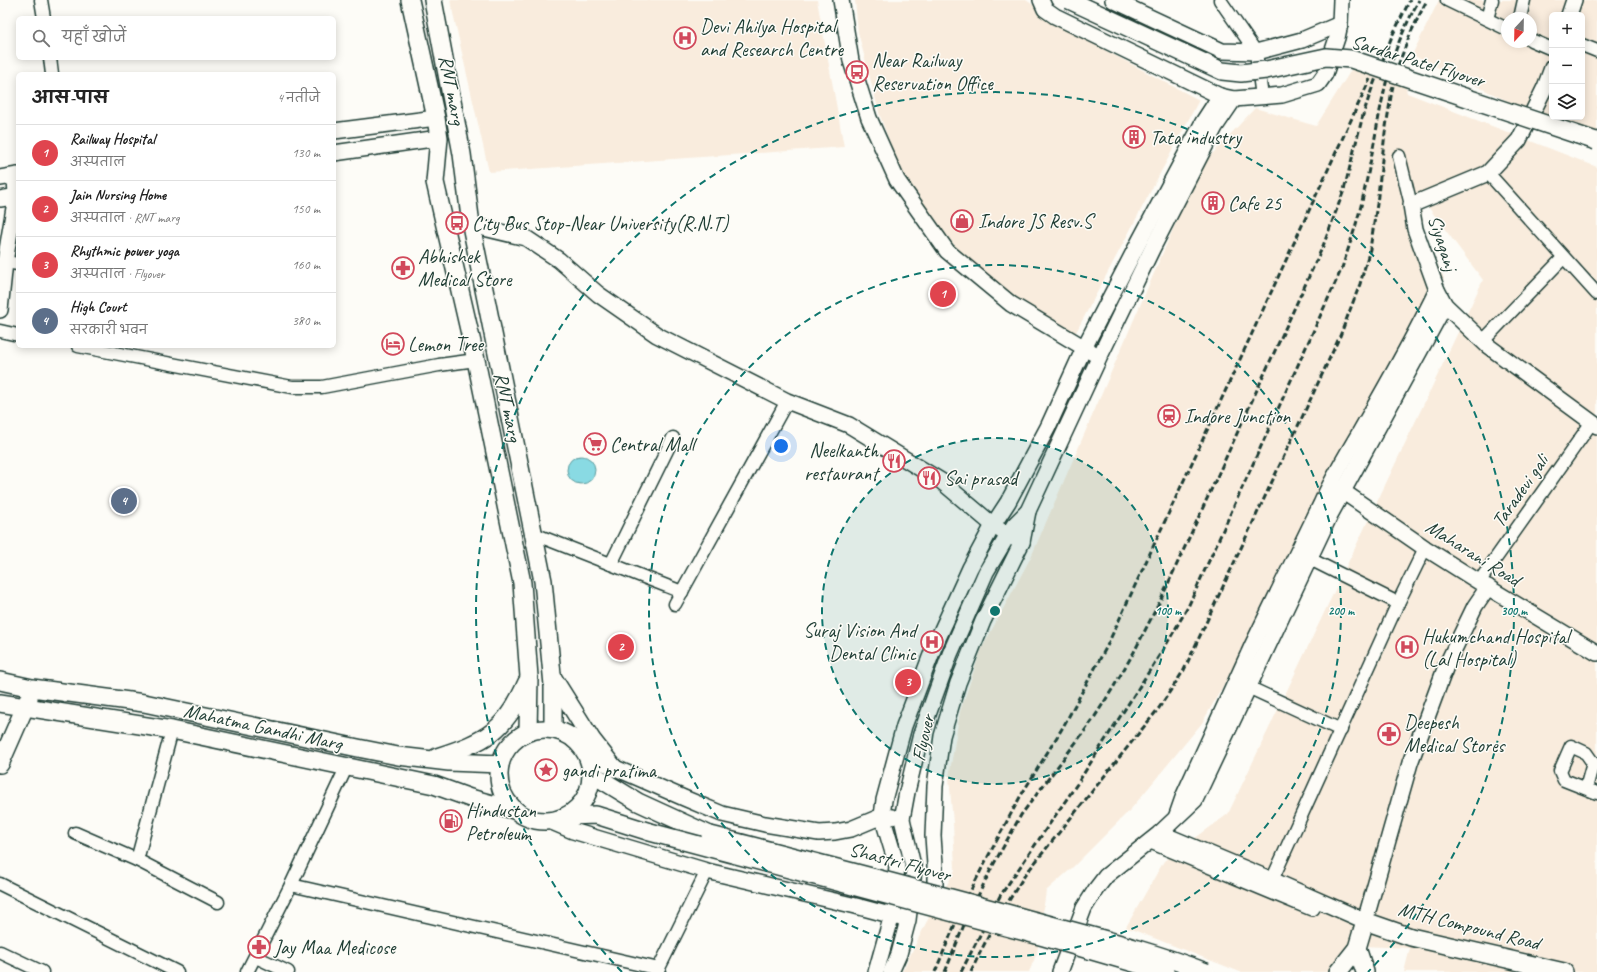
<!DOCTYPE html>
<html lang="hi">
<head>
<meta charset="utf-8">
<style>
	:root { --surface:#fff; --page:#f2f2f2; --text:#222; --muted:#767676; --line:#e0e0e0; --accent:#d1495b }
	body { margin:0; font-family:Caveat,"Playpen Sans Deva",sans-serif; background:var(--page); color:var(--text) }
	.controls { position:absolute; right:12px; top:12px; display:grid; overflow:hidden; border-radius:6px; box-shadow:0 2px 10px #0003 }
	.controls button { width:36px; height:36px; display:grid; place-items:center; padding:0; border:0; border-bottom:1px solid var(--line); background:var(--surface); color:var(--text); font:20px sans-serif }
	.compass { position:absolute; left:1501px; top:12px; width:36px; height:36px; border-radius:50%; background:var(--surface); box-shadow:0 2px 10px #0003; rotate:202deg }
	.you { position:absolute; left:781px; top:446px; width:14px; height:14px; margin:-10px; border:3px solid #fff; border-radius:50%; background:#1a73e8; box-shadow:0 0 0 6px #1a73e833 }
	.badge { display:grid; place-items:center; width:26px; height:26px; border-radius:50%; background:var(--accent); color:#fff; font-size:13px; font-weight:700 }
	.pin { position:absolute; translate:-50% -50%; border:2px solid #fff; box-shadow:0 1px 4px #0006 }
	.list { margin:0; padding:0; list-style:none }
	h2 { display:flex; justify-content:space-between; align-items:center; height:52px; margin:0; padding:0 16px; font-size:17px }
	h2 small { font-size:13px; font-weight:400; color:var(--muted) }
	.list li { display:grid; grid-template-columns:26px 1fr auto; gap:12px; align-items:center; box-sizing:border-box; height:56px; padding:0 16px; border-top:1px solid var(--line) }
	.list b { display:block; font-size:15px; white-space:nowrap }
	.list p { margin:0; font-size:13px; white-space:nowrap; color:var(--muted) }
	.list em { font-size:13px; font-style:normal; color:var(--muted) }
	.icon { flex:none; width:22px; height:22px; fill:none; stroke:currentColor; stroke-width:2; stroke-linecap:round; stroke-linejoin:round }
	.map { position:relative; flex:none; width:1597px; height:972px; overflow:hidden }
	.search { position:absolute; background:var(--surface); box-shadow:0 2px 10px #0003; left:16px; top:16px; width:320px; height:44px; display:flex; align-items:center; gap:10px; box-sizing:border-box; padding:0 14px; border-radius:6px; color:var(--muted); font-size:15px }
	.panel { position:absolute; background:var(--surface); box-shadow:0 2px 10px #0003; left:16px; top:72px; width:320px; height:276px; border-radius:6px }
	.map>svg:first-child { display:block }
	.built { fill:#f9ecdd; fill-rule:evenodd }
	.water { fill:#89dae3; stroke:#5f9b9d }
	.lines { fill:none; stroke-linecap:round; stroke-linejoin:round }
	.minor-casing { stroke:#1f3d34; stroke-width:15 }
	.tertiary-casing { stroke:#1f3d34; stroke-width:18 }
	.secondary-casing { stroke:#1f3d34; stroke-width:20 }
	.minor { stroke:#fdfcf7; stroke-width:12 }
	.tertiary { stroke:#fdfcf7; stroke-width:15 }
	.secondary { stroke:#fdfcf7; stroke-width:17 }
	.rail { stroke:#1f3d34; stroke-width:3; stroke-dasharray:6 3; stroke-linecap:butt }
	.secondary-bridge-casing { stroke:#1f3d34; stroke-width:20; stroke-linecap:butt }
	.secondary-bridge { stroke:#fdfcf7; stroke-width:17 }
	.ring { fill:none; stroke:#0f766e; stroke-width:2; stroke-dasharray:7 5 }
	.labels { text-anchor:middle; dominant-baseline:central; stroke-width:3; stroke-linejoin:round; paint-order:stroke }
	.poi-label { font-size:20px; fill:#1f3d34; stroke:#fdfcf7; text-anchor:start }
	.street-label { font-size:20px; fill:#1f3d34; stroke:#fdfcf7 }
	.centre { fill:#0f766e; stroke:#fdfcf7; stroke-width:2 }
	.ring-label { font-size:12px; text-anchor:middle; font-weight:bold; fill:#0f766e; stroke:#fdfcf7; stroke-width:3; stroke-linejoin:round; paint-order:stroke }
</style>
</head>
<body>
<div class="map">
<svg width="1597" height="972" viewBox="0 0 1597 972">
	<rect width="100%" height="100%" fill="#fdfcf7"/>
	<filter id="ink" filterUnits="userSpaceOnUse"><feTurbulence type="fractalNoise" baseFrequency=".025" numOctaves="2"/><feDisplacementMap in="SourceGraphic" scale="8" xChannelSelector="R" yChannelSelector="G"/><feConvolveMatrix kernelMatrix="1 2 1 2 8 2 1 2 1" color-interpolation-filters="sRGB"/></filter>
	<g filter="url(#ink)">
		<g class="built">
			<polygon points="450,0 817,0 844,147 489,172"/>
			<polygon points="855,0 1026,0 1080,37 1199,100 1073,338 1016,300 961,254 903,178 880,116 858,32"/>
			<path d="M1439,0h158v144l-185,-89zM1552,15h30v102h-30zM1507,18h24v24h-24z"/>
			<polygon points="1353,67 1406,88 1407,93 1597,167 1597,972 1404,972 1410,948 1361,946 1348,972 1240,972 1126,927 1164,861 1228,814 1483,280 1420,196 1425,239 1444,278 1420,339 1202,723 1131,809 1073,867 1046,891 1037,953 1029,972 902,972 926,923 955,870 953,823 949,777 960,712 981,650 1031,557 1200,167 1255,108 1316,126"/>
		</g>
		<circle class="water" cx="581" cy="470" r="14"/>
		<g class="lines">
			<g class="minor-casing">
				<g id="minor">
					<polyline points="41,0 44,18"/>
					<polyline points="1220,0 1256,52 1262,97"/>
					<polyline points="1447,0 1507,29"/>
					<polyline points="1520,18 1524,0"/>
					<polyline points="1487,19 1492,0"/>
					<polyline points="1531,40 1552,49"/>
					<polyline points="1582,45 1597,51"/>
					<polyline points="50,58 52,74"/>
					<polyline points="1399,156 1411,205"/>
					<polyline points="1488,173 1597,294"/>
					<polyline points="5,262 18,264"/>
					<polyline points="0,331 18,335"/>
					<polyline points="1483,341 1563,258"/>
					<polyline points="78,346 292,387 322,387 439,365 476,360"/>
					<polyline points="534,534 682,592"/>
					<polyline points="1310,559 1398,603"/>
					<polyline points="611,564 673,438"/>
					<polyline points="1479,582 1592,422"/>
					<polyline points="675,604 787,401"/>
					<polyline points="1248,687 1341,730"/>
					<polyline points="1586,788 1593,763 1586,753 1571,746 1560,771 1564,780 1597,793"/>
					<polyline points="75,833 137,860 218,902"/>
					<polyline points="137,860 172,730"/>
					<polyline points="1272,880 1398,603 1425,548"/>
					<polyline points="0,884 177,972"/>
					<polyline points="291,885 659,969"/>
					<polyline points="0,952 42,972"/>
					<polyline points="256,957 288,972"/>
					<polyline points="247,972 291,885 346,768"/>
					<polyline points="657,972 707,871"/>
				</g>
			</g>
			<g class="tertiary-casing">
				<g id="tertiary">
					<polyline points="841,0 851,61 869,118 897,180 947,251 1011,304 1093,353"/>
					<polyline points="1041,0 1045,9 1055,16 1220,96 1234,99 1282,95 1318,84 1325,74 1337,38 1340,24 1341,0"/>
					<polyline points="1113,0 1222,51 1256,52 1302,40 1340,24"/>
					<polyline points="1569,15 1574,0"/>
					<polyline points="1552,68 1545,87 1519,140 1488,173 1411,205 1415,229 1437,290 1445,305 1488,346 1597,426"/>
					<polyline points="334,131 436,118"/>
					<polyline points="334,153 439,138"/>
					<polyline points="0,178 18,175"/>
					<polyline points="0,199 18,196"/>
					<polyline points="471,225 526,238 559,260 598,294 657,335 787,401 849,425 941,481 993,525 1007,535 1022,542"/>
					<polyline points="0,310 5,262 16,196 15,176"/>
					<polyline points="1335,486 1425,548 1479,582 1597,653"/>
					<polyline points="588,756 684,798 722,814 765,824 819,833 835,832 851,829 882,816 892,817"/>
					<path d="M1177,815l7,-20 68,-149 69,-142c11,-25 25,-48 39,-72 27,-47 54,-94 77,-142"/>
					<polyline points="552,822 573,831 707,871 856,906 901,918"/>
					<polyline points="1160,833 1272,880 1365,921 1410,763 1446,666 1475,606 1488,587"/>
					<polyline points="1151,841 1312,908"/>
					<polyline points="935,893 935,865 933,836 935,786 942,736 958,683 983,621 1022,542 1028,511"/>
					<polyline points="876,972 892,915 897,866 882,816 884,800 904,726 934,647 970,568 993,525 1008,502 1048,427 1084,348 1140,240 1203,122 1220,96"/>
					<polyline points="891,972 899,954 908,920 914,870 902,819 907,792 921,734 950,654 986,572 1014,525 1028,511 1100,356 1153,247 1215,127 1234,99"/>
					<polyline points="1060,972 1084,908 1096,889 1106,876 1160,833 1195,800 1330,515 1445,305"/>
				</g>
			</g>
			<g class="secondary-casing">
				<g id="secondary">
					<polyline points="410,0 436,118 439,138 435,182 476,360 522,583 529,677 528,732"/>
					<polyline points="433,0 462,154 471,225 543,581 553,685 553,729"/>
					<polyline points="553,678 592,740 614,768"/>
					<polyline points="0,681 32,688 144,703 358,748 398,756 449,762 500,764"/>
					<polyline points="0,703 172,730 434,785 470,798 514,810"/>
					<circle cx="545" cy="775" r="46"/>
					<path d="M437,757c49,-16 68,-25 90,-75"/>
					<polyline points="0,764 29,698"/>
					<polyline points="592,774 638,802 710,835"/>
					<polyline points="569,816 596,815 650,832"/>
					<polyline points="1357,948 1365,972"/>
					<polyline points="1338,972 1357,948 1365,921 1411,937 1564,972"/>
				</g>
			</g>
			<use href="#minor" class="minor"/>
			<use href="#tertiary" class="tertiary"/>
			<use href="#secondary" class="secondary"/>
			<g class="rail">
				<polyline points="935,972 961,910 983,866 1020,797 1063,727 1107,646 1370,79"/>
				<polyline points="945,972 964,925 991,869 1021,815 1092,721 1113,688 1134,652 1161,599 1323,246 1344,190 1363,115 1371,91 1392,36 1410,0"/>
				<path d="M961,972l39,-76 77,-112 89,-139 22,-38 154,-339c8,-25 17,-50 22,-76 10,-43 15,-86 27,-128 7,-22 17,-44 28,-64"/>
				<path d="M971,972c15,-34 34,-66 54,-97l134,-167 25,-38 156,-334 20,-52 10,-35 7,-45 8,-71 7,-43 7,-27 12,-31 16,-32"/>
			</g>
			<g class="secondary-bridge-casing">
				<g id="secondary-bridge">
					<polyline points="1069,0 1222,71 1241,73 1266,70 1326,57 1351,59 1596,141"/>
					<polyline points="650,832 1044,937 1165,972"/>
					<path d="M710,835c104,27 207,53 311,82 62,17 125,32 185,55"/>
				</g>
			</g>
			<use href="#secondary-bridge" class="secondary-bridge"/>
		</g>
	</g>
	<circle cx="995" cy="611" r="173" fill="#0f766e" fill-opacity=".12"/>
	<g class="ring">
		<circle cx="995" cy="611" r="173"/>
		<circle cx="995" cy="611" r="346"/>
		<path d="M622 972A519 519 0 1 1 1368 972"/>
	</g>
	<defs>
		<g id="hospital-ring" transform="scale(1.15)"><circle r="9.5" fill="#fdfcf7" stroke="#d1495b" stroke-width="1.5"/><path d="M-5-5h3v3.5h4V-5h3V5h-3V1.5h-4V5h-3Z" fill="#d1495b"/></g>
		<g id="bus-ring" transform="scale(1.15)"><circle r="9.5" fill="#fdfcf7" stroke="#d1495b" stroke-width="1.5"/><path d="M-5-6H5V4H4V6H2V4H-2V6H-4V4H-5ZM-3.5-4V0h7V-4ZM-3.5 1.2v1.5H-2V1.2ZM2 1.2v1.5H3.5V1.2Z" fill="#d1495b"/></g>
		<g id="building-ring" transform="scale(1.15)"><circle r="9.5" fill="#fdfcf7" stroke="#d1495b" stroke-width="1.5"/><path d="M-4-6H4V6H1V3H-1V6H-4ZM-2.5-4.3h1.7v1.8h-1.7ZM.8-4.3h1.7v1.8H.8ZM-2.5-1h1.7V.8h-1.7ZM.8-1h1.7V.8H.8Z" fill="#d1495b"/></g>
		<g id="shop-ring" transform="scale(1.15)"><circle r="9.5" fill="#fdfcf7" stroke="#d1495b" stroke-width="1.5"/><path d="M-5-2.5h2.3a2.7 3.5 0 0 1 5.4 0H5L5.5 6h-11ZM-1.5-2.5h3a1.5 2.3 0 0 0-3 0Z" fill="#d1495b"/></g>
		<g id="pharmacy-ring" transform="scale(1.15)"><circle r="9.5" fill="#fdfcf7" stroke="#d1495b" stroke-width="1.5"/><path d="M-2-6h4v4h4v4h-4v4h-4v-4h-4v-4h4Z" fill="#d1495b"/></g>
		<g id="hotel-ring" transform="scale(1.15)"><circle r="9.5" fill="#fdfcf7" stroke="#d1495b" stroke-width="1.5"/><path d="M-6-4.5h1.5V1H6V5H4.5V3h-9V5H-6ZM-4 0a1.8 1.8 0 1 1 3.6 0ZM.5 0V-2.5h3Q6-2.5 6 0Z" fill="#d1495b"/></g>
		<g id="station-ring" transform="scale(1.15)"><circle r="9.5" fill="#fdfcf7" stroke="#d1495b" stroke-width="1.5"/><path d="M-3-6H3Q5-6 5-4V2Q5 4 3 4L4.5 6H3L1.5 4h-3L-3 6H-4.5L-3 4Q-5 4-5 2V-4Q-5-6-3-6ZM-3.5-4v3h7v-3ZM-3.5 1v1.5H-2V1ZM2 1v1.5H3.5V1Z" fill="#d1495b"/></g>
		<g id="supermarket-ring" transform="scale(1.15)"><circle r="9.5" fill="#fdfcf7" stroke="#d1495b" stroke-width="1.5"/><path d="M-6-5.5h2.5l.6 2H6L4.5 2H-2.5L-4.4-4H-6ZM-1.5 3.2a1.3 1.3 0 1 0 .1 0ZM3 3.2a1.3 1.3 0 1 0 .1 0Z" fill="#d1495b"/></g>
		<g id="restaurant-ring" transform="scale(1.15)"><circle r="9.5" fill="#fdfcf7" stroke="#d1495b" stroke-width="1.5"/><path d="M-5-6h1v4h1v-4h1v4h1v-4h1v5L-1.5 .5V6h-2V.5L-5-1ZM5-6V6H3V1.5H1.5Q1.5-4 5-6Z" fill="#d1495b"/></g>
		<g id="sight-ring" transform="scale(1.15)"><circle r="9.5" fill="#fdfcf7" stroke="#d1495b" stroke-width="1.5"/><path d="M0-6L1.8-2.2L6-1.7L2.9 1.2L3.7 5.4L0 3.3L-3.7 5.4L-2.9 1.2L-6-1.7L-1.8-2.2Z" fill="#d1495b"/></g>
		<g id="fuel-ring" transform="scale(1.15)"><circle r="9.5" fill="#fdfcf7" stroke="#d1495b" stroke-width="1.5"/><path d="M-5.5-6h7V0h2V4h1.3V-2.5L3-4.5l.8-.8L6-3V5H2.5V1h-1V6h-7ZM-4.2-4.7v3.2H.2V-4.7Z" fill="#d1495b"/></g>
	</defs>
	<g fill-rule="evenodd">
		<use href="#hospital-ring" x="685" y="38"/>
		<use href="#bus-ring" x="857" y="72"/>
		<use href="#building-ring" x="1134" y="137"/>
		<use href="#building-ring" x="1213" y="203"/>
		<use href="#shop-ring" x="962" y="221"/>
		<use href="#bus-ring" x="457" y="223"/>
		<use href="#pharmacy-ring" x="403" y="268"/>
		<use href="#hotel-ring" x="393" y="344"/>
		<use href="#station-ring" x="1169" y="416"/>
		<use href="#supermarket-ring" x="595" y="444"/>
		<use href="#restaurant-ring" x="894" y="461"/>
		<use href="#restaurant-ring" x="929" y="478"/>
		<use href="#hospital-ring" x="932" y="642"/>
		<use href="#hospital-ring" x="1407" y="647"/>
		<use href="#pharmacy-ring" x="1389" y="734"/>
		<use href="#sight-ring" x="546" y="770"/>
		<use href="#fuel-ring" x="451" y="821"/>
		<use href="#pharmacy-ring" x="259" y="947"/>
	</g>
	<g class="labels">
		<g class="poi-label">
			<text x="700" y="26">Devi Ahilya Hospital<tspan x="700" dy="23">and Research Centre</tspan></text>
			<text x="872" y="60">Near Railway<tspan x="872" dy="23">Reservation Office</tspan></text>
			<text x="1150" y="137">Tata industry</text>
			<text x="1228" y="203">Cafe 25</text>
			<text x="978" y="221">Indore JS Resv.S</text>
			<text x="472" y="223">City Bus Stop-Near University(R.N.T)</text>
			<text x="418" y="256">Abhishek<tspan x="418" dy="23">Medical Store</tspan></text>
			<text x="408" y="344">Lemon Tree</text>
			<text x="1184" y="416">Indore Junction</text>
			<text x="610" y="444">Central Mall</text>
			<text x="878" y="450" text-anchor="end">Neelkanth<tspan x="878" dy="23">restaurant</tspan></text>
			<text x="944" y="478">Sai prasad</text>
			<text x="916" y="630" text-anchor="end">Suraj Vision And<tspan x="916" dy="23">Dental Clinic</tspan></text>
			<text x="1422" y="636">Hukumchand Hospital<tspan x="1422" dy="23">(Lal Hospital)</tspan></text>
			<text x="1404" y="722">Deepesh<tspan x="1404" dy="23">Medical Stores</tspan></text>
			<text x="562" y="770">gandi pratima</text>
			<text x="466" y="810">Hindustan<tspan x="466" dy="23">Petroleum</tspan></text>
			<text x="274" y="947">Jay Maa Medicose</text>
		</g>
		<g class="street-label">
			<text transform="translate(1418 61) rotate(17)">Sardar Patel Flyover</text>
			<text transform="translate(452 90) rotate(79)">RNT marg</text>
			<text transform="translate(1443 243) rotate(72)">Siyaganj</text>
			<text transform="translate(508 407) rotate(78)">RNT marg</text>
			<text transform="translate(1520 491) rotate(-55)">Taradevi gali</text>
			<text transform="translate(1473 553) rotate(32)">Maharani Road</text>
			<text transform="translate(263 727) rotate(12)">Mahatma Gandhi Marg</text>
			<text transform="translate(923 738) rotate(-78)">Flyover</text>
			<text transform="translate(900 862) rotate(15)">Shastri Flyover</text>
			<text transform="translate(1469 926) rotate(14)">MTH Compound Road</text>
		</g>
	</g>
	<circle cx="995" cy="611" r="6" class="centre"/>
	<g class="ring-label">
		<text x="1168" y="615">100 m</text>
		<text x="1341" y="615">200 m</text>
		<text x="1514" y="615">300 m</text>
	</g>
</svg>
<div class="controls">
<button>+</button>
<button>−</button>
<button><svg class="icon" aria-label="layers" viewBox="0 0 24 24"><path d="M12 4l9 5-9 5-9-5zM3 14l9 5 9-5"/></svg></button>
</div>
<svg class="compass" viewBox="-18 -18 36 36"><path d="M0-13l5 13h-10z" fill="#e53935"/><path d="M0 13l5-13h-10z" fill="#767676"/></svg>
<div class="you"></div>
<div class="pin badge" style="left:943px;top:294px;background:#e0444e">1</div>
<div class="pin badge" style="left:621px;top:647px;background:#e0444e">2</div>
<div class="pin badge" style="left:908px;top:682px;background:#e0444e">3</div>
<div class="pin badge" style="left:124px;top:501px;background:#5c6f8a">4</div>
<div class="search"><svg class="icon" aria-label="search" viewBox="0 0 24 24"><circle cx="10" cy="10" r="6"/><path d="M15 15l6 6"/></svg>यहाँ खोजें</div>
<section class="panel">
<h2>आस-पास<small>4 नतीजे</small></h2>
<ul class="list">
<li><span class="badge" style="background:#e0444e">1</span><div><b>Railway Hospital</b><p>अस्पताल</p></div><em>130 m</em></li>
<li><span class="badge" style="background:#e0444e">2</span><div><b>Jain Nursing Home</b><p>अस्पताल · RNT marg</p></div><em>150 m</em></li>
<li><span class="badge" style="background:#e0444e">3</span><div><b>Rhythmic power yoga</b><p>अस्पताल · Flyover</p></div><em>160 m</em></li>
<li><span class="badge" style="background:#5c6f8a">4</span><div><b>High Court</b><p>सरकारी भवन</p></div><em>380 m</em></li>
</ul>
</section>
</div>
</body>
</html>
